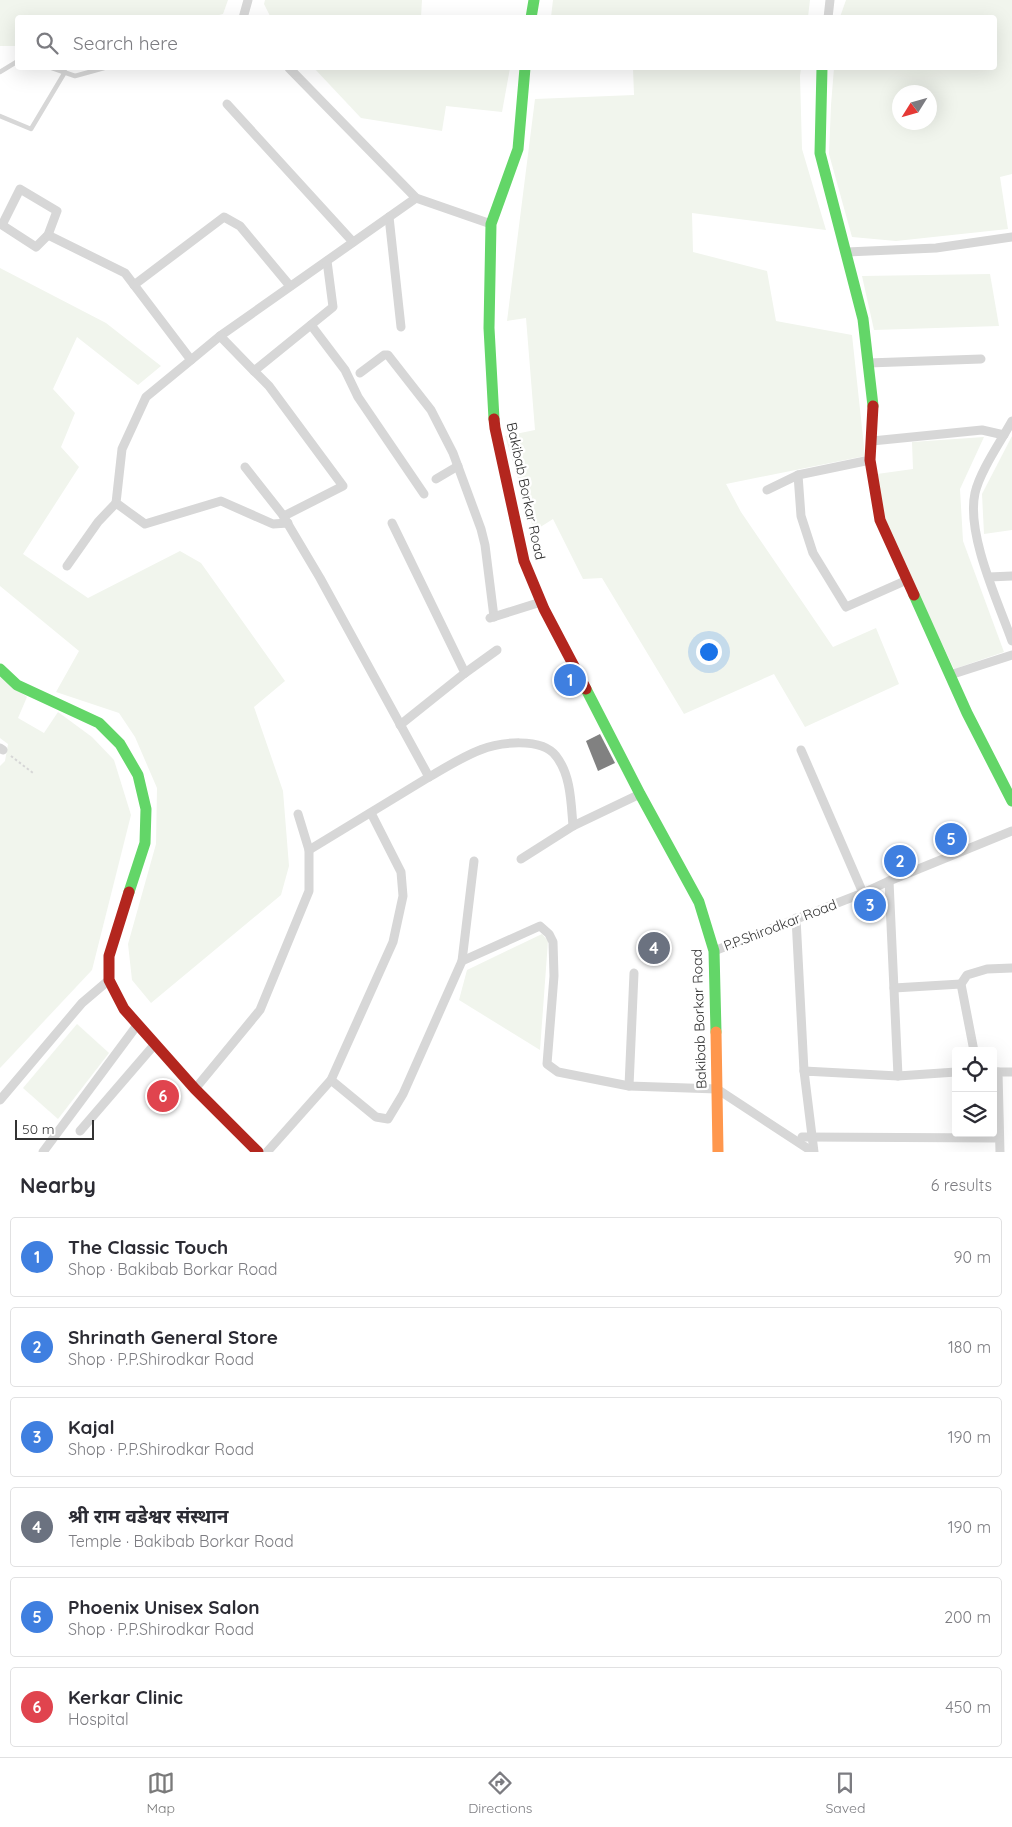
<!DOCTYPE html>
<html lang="en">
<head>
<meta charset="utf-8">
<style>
	:root { --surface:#fff; --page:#f2f2f3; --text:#2b2b33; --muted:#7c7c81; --line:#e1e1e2; --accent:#7a7a7a }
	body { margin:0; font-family:Quicksand,"Noto Sans Devanagari",sans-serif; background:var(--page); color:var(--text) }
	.controls { position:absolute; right:15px; bottom:15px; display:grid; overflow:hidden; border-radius:5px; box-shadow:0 5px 20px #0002 }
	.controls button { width:45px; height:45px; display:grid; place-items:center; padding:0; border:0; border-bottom:1px solid var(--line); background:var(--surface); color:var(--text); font:25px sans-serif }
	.compass { position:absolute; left:892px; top:85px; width:45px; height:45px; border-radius:50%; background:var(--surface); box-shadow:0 5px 20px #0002; rotate:233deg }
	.scale { position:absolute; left:15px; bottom:12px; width:79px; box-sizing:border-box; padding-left:5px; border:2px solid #333; border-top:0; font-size:14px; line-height:18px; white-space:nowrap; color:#333; -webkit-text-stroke:4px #fff; paint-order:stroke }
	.you { position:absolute; left:708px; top:651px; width:18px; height:18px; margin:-12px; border:4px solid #fff; border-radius:50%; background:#1a73e8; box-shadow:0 0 0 8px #1a73e833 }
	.badge { display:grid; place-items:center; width:32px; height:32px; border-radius:50%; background:var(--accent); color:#fff; font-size:16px; font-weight:700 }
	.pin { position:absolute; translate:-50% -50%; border:2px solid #fff; box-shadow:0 1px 5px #0006 }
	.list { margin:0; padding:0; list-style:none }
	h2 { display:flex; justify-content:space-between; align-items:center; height:65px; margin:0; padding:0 20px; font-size:21px }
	h2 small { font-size:16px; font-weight:400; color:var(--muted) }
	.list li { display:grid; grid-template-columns:32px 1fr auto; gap:15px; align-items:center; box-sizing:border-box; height:80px; margin:0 10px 10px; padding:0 10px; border:1px solid var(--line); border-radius:5px }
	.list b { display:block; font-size:19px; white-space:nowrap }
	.list p { margin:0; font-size:16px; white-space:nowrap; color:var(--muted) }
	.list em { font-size:16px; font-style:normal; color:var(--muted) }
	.icon { flex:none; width:28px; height:28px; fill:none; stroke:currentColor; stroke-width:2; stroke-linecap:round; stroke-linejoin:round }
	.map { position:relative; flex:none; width:1012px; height:1152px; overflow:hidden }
	.search { position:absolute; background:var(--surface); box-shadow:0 5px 20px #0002; left:15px; right:15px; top:15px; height:55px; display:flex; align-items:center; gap:12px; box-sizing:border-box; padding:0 18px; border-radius:5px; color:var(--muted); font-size:19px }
	.sheet { height:605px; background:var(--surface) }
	nav { display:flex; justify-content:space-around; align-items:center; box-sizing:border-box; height:70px; border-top:1px solid var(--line); background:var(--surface); font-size:14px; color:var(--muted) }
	nav a { display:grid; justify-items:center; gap:2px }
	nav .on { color:var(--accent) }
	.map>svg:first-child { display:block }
	.green { fill:#f1f5ed; fill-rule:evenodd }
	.building { fill:#818181 }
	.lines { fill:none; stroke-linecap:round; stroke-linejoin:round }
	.path { stroke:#d6d6d6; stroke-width:2; stroke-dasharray:2.5 2.5; stroke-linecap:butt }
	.lane { stroke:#d7d7d7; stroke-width:4.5 }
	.street { stroke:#d7d7d7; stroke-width:9 }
	.fast { stroke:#63d668; stroke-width:11 }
	.slow { stroke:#ff974d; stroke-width:11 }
	.jam { stroke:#b3261e; stroke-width:11 }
	.labels { text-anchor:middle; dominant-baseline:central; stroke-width:5; stroke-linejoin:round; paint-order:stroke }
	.street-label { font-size:14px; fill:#333; stroke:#fff }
</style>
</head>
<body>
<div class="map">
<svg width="1012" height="1152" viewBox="0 0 1012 1152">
	<rect width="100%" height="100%" fill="#fff"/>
	<g class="green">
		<polygon points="0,0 228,0 223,14 211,17 18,18 17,46 0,46"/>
		<polygon points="265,0 422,0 421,17 271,18 264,4"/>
		<polygon points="553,0 810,0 808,17 551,17"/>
		<path d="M846,0h166v174l-12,3 8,52 -112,12 -44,-4 -23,-83 2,-49 3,-37h160v-50l-154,-1zM900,92h30v30h-30z"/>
		<polygon points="314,68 510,68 502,112 446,106 442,131 361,118"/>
		<polygon points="633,68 801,68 800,76 802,149 826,230 692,213 693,252 767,271 776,321 852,335 865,456 726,484 741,512 833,647 876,628 899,684 805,727 774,674 684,714 602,578 583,579 553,519 534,531 505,436 535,430 526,318 507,321 535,99 634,95"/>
		<polygon points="0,268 106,323 161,366 138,385 77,337 53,389 75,413 61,447 79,467 23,554 88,598 180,551 201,563 285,681 254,707 283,791 289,866 281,895 151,1003 132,980 128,944 156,844 157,788 135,737 119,713 56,692 79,651 0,586"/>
		<polygon points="990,274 999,326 874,330 862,276"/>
		<polygon points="1012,436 1012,530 984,534 982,494"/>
		<polygon points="984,437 960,489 963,541 1004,652 954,669 886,525 877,474 913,469 912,442"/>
		<polygon points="0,677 27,697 18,718 44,733 58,712 92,737 114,760 131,815 92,970 0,1068 0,766 5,761 8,744 0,738"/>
		<polygon points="542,934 548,941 540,1050 459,1000 467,970"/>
		<polygon points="77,1024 109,1053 58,1119 23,1088"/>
	</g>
	<polygon class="building" points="600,734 615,763 598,771 586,741"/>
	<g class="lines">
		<polyline class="path" points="11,756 33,773"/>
		<g class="lane">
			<polyline points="52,68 75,76 104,68"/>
			<polyline points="0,72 18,61"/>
			<polyline points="0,116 31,129 65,72"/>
		</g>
		<g class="street">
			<polyline points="243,18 248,0"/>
			<polyline points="828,18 830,0"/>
			<polyline points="289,68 416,198 491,224"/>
			<polyline points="227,104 353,242"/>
			<polygon points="20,189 57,211 48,235 36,247 2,225"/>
			<polyline points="389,217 401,327"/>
			<polyline points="48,235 125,273 191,360 220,336 416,198"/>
			<polyline points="847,252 936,248 1012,237"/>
			<polyline points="134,285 224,217 240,226 290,286"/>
			<polyline points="311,325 345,370 358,397 424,494"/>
			<polyline points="220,336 254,371 333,307 327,261"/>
			<polyline points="191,360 146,397 122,449 116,503 145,524 221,501 273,524 288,523"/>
			<polyline points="868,363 981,359"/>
			<polyline points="254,371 269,386 343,486 284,516"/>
			<polyline points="360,373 384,355 388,355 431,410 453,453 481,529 485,545 494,617"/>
			<path d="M1012,421c-11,20 -32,50 -37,72 -9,41 23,109 37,148"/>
			<polyline points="872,441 982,430 1004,435"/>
			<path d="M245,467l37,47 38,64 109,199c16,-9 33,-20 51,-27 19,-8 62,-13 76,6 15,19 15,47 17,70"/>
			<polyline points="798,475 801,516 813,553 846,607 907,580"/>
			<polyline points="436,479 458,466"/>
			<polyline points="767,490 798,475 870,460"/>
			<polyline points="392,523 465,673 400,725"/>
			<polyline points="67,566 98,522 116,503"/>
			<polyline points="989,577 1012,576"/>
			<polyline points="490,618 541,602"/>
			<polyline points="465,673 497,650"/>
			<polyline points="950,675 1012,655"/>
			<polyline points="0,748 3,750"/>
			<polyline points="801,750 863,893"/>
			<polyline points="309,850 429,777"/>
			<polyline points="521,859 573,826 640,794"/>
			<polyline points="889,881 898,1076"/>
			<polyline points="796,918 804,1071"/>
			<polyline points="714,951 863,893 889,881 1012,831"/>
			<polyline points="462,961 540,926 549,934 553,942 554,976 547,1064 558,1072 629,1086 717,1089 813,1152"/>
			<polyline points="894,988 961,984"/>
			<polyline points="974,1051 961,984 967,975 987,969 1012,968"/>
			<polyline points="995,1072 1012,1072"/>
			<polyline points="998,1072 1000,1152"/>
			<polyline points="331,1080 376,1117 388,1119 403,1094 462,961 474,861"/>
			<polyline points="629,1086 634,973"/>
			<polyline points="195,1089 260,1010 309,891 309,850 298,814"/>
			<polyline points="0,1100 82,1003 109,980"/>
			<polyline points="80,1131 155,1044"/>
			<polyline points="802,1137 999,1138"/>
			<polyline points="43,1152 138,1024"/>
			<polyline points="267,1152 331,1080 393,942 403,896 401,872 371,813"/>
			<polyline points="814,1152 804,1071 898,1076 956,1072"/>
		</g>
		<g class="fast">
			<polyline points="531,18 534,0"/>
			<polyline points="822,68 820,153 863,319 873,406"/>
			<polyline points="494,419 489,328 491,224 518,149 525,68"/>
			<polyline points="914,595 967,713 1012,801"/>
			<polyline points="0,669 17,685 99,723 120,744 138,775 146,809 145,843 129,892"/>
			<polyline points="586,689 640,794 699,902 714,951 716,1032"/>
		</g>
		<polyline class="slow" points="716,1032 718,1152"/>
		<g class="jam">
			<polyline points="873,406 870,460 880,520 914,595"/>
			<polyline points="494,419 495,428 524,561 544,609 586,689"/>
			<polyline points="129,892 109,956 109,980 124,1009 195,1089 258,1152"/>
		</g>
	</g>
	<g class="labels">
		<g class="street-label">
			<text transform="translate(526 491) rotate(78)">Bakibab Borkar Road</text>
			<text transform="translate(780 925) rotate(-21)">P.P.Shirodkar Road</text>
			<text transform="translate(699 1019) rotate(-92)">Bakibab Borkar Road</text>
		</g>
	</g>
</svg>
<div class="controls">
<button><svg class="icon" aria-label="locate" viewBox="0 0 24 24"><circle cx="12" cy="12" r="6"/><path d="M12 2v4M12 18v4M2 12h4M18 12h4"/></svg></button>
<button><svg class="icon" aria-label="layers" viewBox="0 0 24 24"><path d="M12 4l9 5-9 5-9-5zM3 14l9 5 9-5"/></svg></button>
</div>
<svg class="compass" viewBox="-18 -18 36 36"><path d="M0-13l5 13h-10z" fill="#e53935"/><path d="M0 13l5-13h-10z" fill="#7c7c81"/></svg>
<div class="scale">50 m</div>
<div class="you"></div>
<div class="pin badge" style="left:570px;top:680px;background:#3f7fe0">1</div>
<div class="pin badge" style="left:900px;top:861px;background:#3f7fe0">2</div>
<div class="pin badge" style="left:870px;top:905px;background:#3f7fe0">3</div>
<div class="pin badge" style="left:654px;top:948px;background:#6b7280">4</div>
<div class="pin badge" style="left:951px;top:839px;background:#3f7fe0">5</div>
<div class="pin badge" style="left:163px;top:1096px;background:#e0444e">6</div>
<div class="search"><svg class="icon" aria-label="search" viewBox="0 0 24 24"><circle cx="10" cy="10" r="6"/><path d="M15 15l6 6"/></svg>Search here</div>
</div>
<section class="sheet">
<h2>Nearby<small>6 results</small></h2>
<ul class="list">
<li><span class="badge" style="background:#3f7fe0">1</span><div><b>The Classic Touch</b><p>Shop · Bakibab Borkar Road</p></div><em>90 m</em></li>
<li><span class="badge" style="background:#3f7fe0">2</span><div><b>Shrinath General Store</b><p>Shop · P.P.Shirodkar Road</p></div><em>180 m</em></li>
<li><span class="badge" style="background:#3f7fe0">3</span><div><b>Kajal</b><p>Shop · P.P.Shirodkar Road</p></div><em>190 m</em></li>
<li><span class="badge" style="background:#6b7280">4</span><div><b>श्री राम वडेश्वर संस्थान</b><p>Temple · Bakibab Borkar Road</p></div><em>190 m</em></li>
<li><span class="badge" style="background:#3f7fe0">5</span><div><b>Phoenix Unisex Salon</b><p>Shop · P.P.Shirodkar Road</p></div><em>200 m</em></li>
<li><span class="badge" style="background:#e0444e">6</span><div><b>Kerkar Clinic</b><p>Hospital</p></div><em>450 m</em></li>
</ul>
</section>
<nav>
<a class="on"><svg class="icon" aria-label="map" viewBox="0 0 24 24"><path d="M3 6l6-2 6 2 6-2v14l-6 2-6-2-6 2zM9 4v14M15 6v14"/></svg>Map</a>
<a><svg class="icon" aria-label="directions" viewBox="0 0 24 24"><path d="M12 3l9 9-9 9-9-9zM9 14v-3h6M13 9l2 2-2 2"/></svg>Directions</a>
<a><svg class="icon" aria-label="saved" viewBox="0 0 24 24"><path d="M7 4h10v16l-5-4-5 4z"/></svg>Saved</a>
</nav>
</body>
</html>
